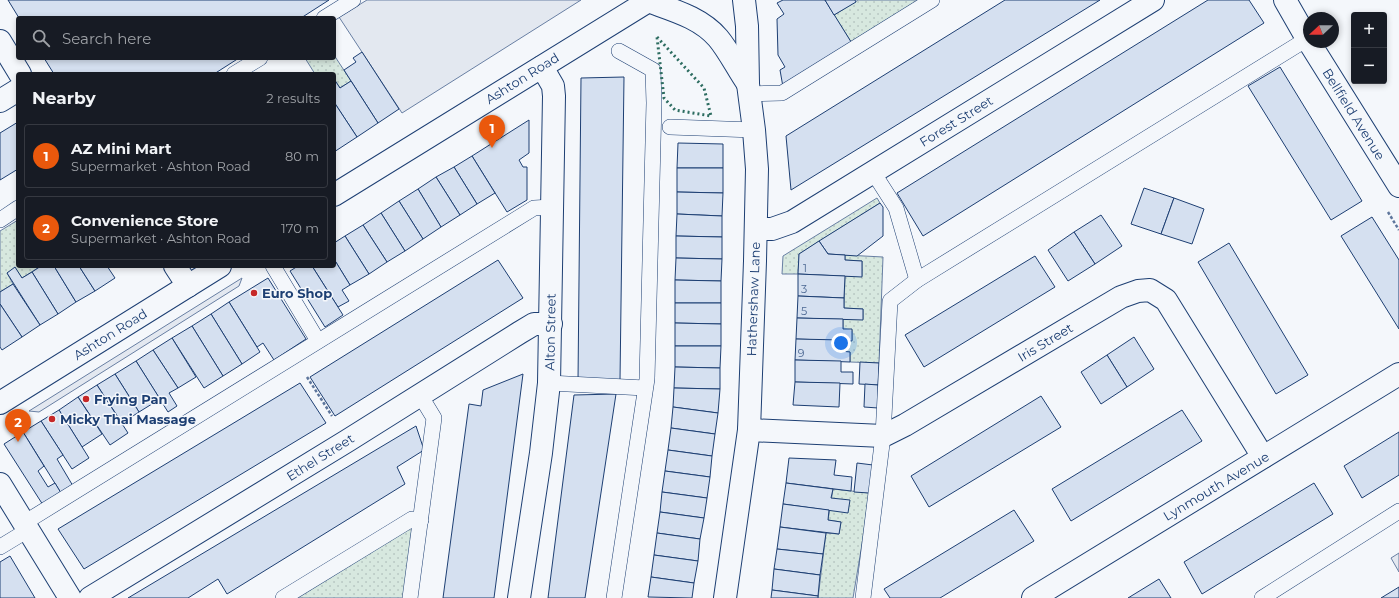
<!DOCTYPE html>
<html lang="en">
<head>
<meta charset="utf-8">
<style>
	:root { --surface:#171b24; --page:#20242c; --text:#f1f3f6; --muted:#9ea1a6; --line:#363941; --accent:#ea580c }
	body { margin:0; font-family:Montserrat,sans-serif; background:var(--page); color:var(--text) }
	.controls { position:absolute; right:12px; top:12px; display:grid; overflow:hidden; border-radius:4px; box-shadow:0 2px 6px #0003 }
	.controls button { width:36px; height:36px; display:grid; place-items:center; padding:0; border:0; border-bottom:1px solid var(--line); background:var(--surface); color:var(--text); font:20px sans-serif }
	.compass { position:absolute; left:1303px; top:12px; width:36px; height:36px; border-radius:50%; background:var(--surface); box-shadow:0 2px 6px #0003; rotate:248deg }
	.you { position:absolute; left:841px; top:343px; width:14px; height:14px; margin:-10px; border:3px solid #fff; border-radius:50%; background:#1a73e8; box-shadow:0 0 0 6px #1a73e833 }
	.badge { display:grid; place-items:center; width:26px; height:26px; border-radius:50%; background:var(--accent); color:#fff; font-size:13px; font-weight:700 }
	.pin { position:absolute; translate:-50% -33px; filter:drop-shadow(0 1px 2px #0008) }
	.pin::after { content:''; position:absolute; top:21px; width:14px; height:12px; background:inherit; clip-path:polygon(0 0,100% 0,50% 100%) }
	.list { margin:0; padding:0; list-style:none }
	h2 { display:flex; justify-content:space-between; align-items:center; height:52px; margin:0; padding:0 16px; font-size:17px }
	h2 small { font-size:13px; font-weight:400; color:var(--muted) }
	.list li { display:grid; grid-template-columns:26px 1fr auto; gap:12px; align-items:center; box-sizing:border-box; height:64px; margin:0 8px 8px; padding:0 8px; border:1px solid var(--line); border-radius:4px }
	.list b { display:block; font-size:15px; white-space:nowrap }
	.list p { margin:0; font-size:13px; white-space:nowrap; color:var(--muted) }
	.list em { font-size:13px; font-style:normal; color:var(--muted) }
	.icon { flex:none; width:22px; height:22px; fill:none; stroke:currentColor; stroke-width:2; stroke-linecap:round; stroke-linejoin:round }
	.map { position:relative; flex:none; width:1399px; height:598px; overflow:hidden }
	.search { position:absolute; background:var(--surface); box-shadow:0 2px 6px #0003; left:16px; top:16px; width:320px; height:44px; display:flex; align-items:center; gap:10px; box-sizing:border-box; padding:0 14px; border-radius:4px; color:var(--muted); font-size:15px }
	.panel { position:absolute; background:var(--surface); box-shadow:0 2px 6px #0003; left:16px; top:72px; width:320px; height:196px; border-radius:4px }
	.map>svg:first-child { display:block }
	.grass { fill:url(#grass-dots); stroke:#687fa3 }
	.parking { fill:#e3e8f0; stroke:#687fa3 }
	.building { fill:#d5e0f0; stroke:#1d3f73 }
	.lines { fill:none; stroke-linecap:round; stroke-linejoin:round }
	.service-casing { stroke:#1d3f73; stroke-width:16 }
	.minor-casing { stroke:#1d3f73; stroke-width:24 }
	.primary-casing { stroke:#1d3f73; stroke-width:24 }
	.trunk-casing { stroke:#1d3f73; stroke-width:24 }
	.path { stroke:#5e769c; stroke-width:2.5; stroke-dasharray:3 2; stroke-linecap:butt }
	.service { stroke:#f4f7fb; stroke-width:15 }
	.minor { stroke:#f4f7fb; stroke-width:22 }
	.primary { stroke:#f4f7fb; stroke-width:22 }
	.trunk { stroke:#f4f7fb; stroke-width:22 }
	.hedge { stroke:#2c6c60; stroke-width:3; stroke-dasharray:2 3; stroke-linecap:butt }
	.poi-dot { fill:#c62828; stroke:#f4f7fb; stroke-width:1.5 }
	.labels { text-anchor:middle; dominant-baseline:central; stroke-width:3; stroke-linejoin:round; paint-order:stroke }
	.number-label { font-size:11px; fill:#4b6792 }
	.street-label { font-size:13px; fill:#1d3f73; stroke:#f4f7fb }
	.poi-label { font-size:13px; font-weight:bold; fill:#1d3f73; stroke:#f4f7fb; text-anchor:start }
</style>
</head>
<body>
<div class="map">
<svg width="1399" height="598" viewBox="0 0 1399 598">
	<defs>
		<pattern id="grass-dots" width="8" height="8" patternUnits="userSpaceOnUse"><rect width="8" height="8" fill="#d7e8df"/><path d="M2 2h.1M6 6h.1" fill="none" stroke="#b8c8c3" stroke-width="1.8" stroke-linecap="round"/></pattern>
	</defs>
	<rect width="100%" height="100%" fill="#f4f7fb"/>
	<g class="grass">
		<polygon points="858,0 925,0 853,45 834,15"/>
		<polygon points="334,55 351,81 340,88 334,79 334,74 315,74 305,58 334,58"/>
		<polygon points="877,198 880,203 799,254 798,274 782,274 783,256"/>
		<polygon points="18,220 18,266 41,266 22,278 15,268 7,273 13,284 0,292 0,231"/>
		<polygon points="845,255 883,257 879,363 850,362 850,352 841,351 842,340 852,340 852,330 843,329 843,319 863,319 863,309 844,308 845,276 862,276 862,261 845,260"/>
		<polygon points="833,489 869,493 863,538 853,598 818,598 826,533 839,534 841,522 828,520"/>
		<polygon points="408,528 412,528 404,598 295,598"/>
	</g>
	<g class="parking">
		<polygon points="367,0 581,0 402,113 339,17"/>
		<polygon points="242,278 239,286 39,412 29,411"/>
		<polygon points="1399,553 1399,572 1391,558"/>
	</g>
	<g class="building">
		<polygon points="8,0 329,0 301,18 19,18"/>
		<polygon points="783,0 825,0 853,45 783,87 780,70 785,67 778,55 777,19 784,14 777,3"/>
		<polygon points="825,0 855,0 856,2 834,15"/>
		<polygon points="1005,0 1100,0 791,190 786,136"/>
		<polygon points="1208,0 1249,0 1264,23 923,236 897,193"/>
		<polygon points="362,52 399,109 378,123 344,70 356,62 353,58"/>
		<polygon points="44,58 239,58 214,74 54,74"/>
		<polygon points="1280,67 1362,201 1331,220 1248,86"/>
		<polygon points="624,77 620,380 578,381 581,78"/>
		<polygon points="334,79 340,88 351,81 378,123 357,137 334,102"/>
		<polygon points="334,102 357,137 334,152"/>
		<polygon points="529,120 529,153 519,160 523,167 527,167 527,200 507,212 472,156"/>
		<polygon points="18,122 18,169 0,180 0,133"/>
		<polygon points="678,143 723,144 723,168 677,168"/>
		<polygon points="472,156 495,193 477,204 454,167"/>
		<polygon points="454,167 477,204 460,215 436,177"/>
		<polygon points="677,168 723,168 723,193 677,192"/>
		<polygon points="436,177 460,215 441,227 418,189"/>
		<polygon points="1144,188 1174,198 1161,234 1131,224"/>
		<polygon points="418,189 441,227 423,239 399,201"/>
		<polygon points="677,192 723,193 722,216 677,214"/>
		<polygon points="1174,198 1204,209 1192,244 1161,234"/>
		<polygon points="399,201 423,239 405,251 381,213"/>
		<polygon points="880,203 883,207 883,236 857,256 828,254 819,241"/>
		<polygon points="381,213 405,251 387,262 363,225"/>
		<polygon points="677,214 722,216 722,237 676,236"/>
		<polygon points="1101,215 1122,246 1095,264 1074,232"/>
		<polygon points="1372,217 1399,260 1399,329 1341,236"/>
		<polygon points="363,225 387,262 369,274 345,236"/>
		<polygon points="1074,232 1095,264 1068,281 1048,250"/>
		<polygon points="345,236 369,274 350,285 334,259 334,243"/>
		<polygon points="676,236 722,237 722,259 676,258"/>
		<polygon points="819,241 828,254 845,255 845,260 862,261 862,277 798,274 799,254"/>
		<polygon points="1229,243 1308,375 1276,394 1198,262"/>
		<polygon points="1035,256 1055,287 924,367 905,335"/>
		<polygon points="676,258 722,259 721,281 675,280"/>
		<polygon points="334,259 350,285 342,290 349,301 338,307 312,266 334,266"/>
		<polygon points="498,260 523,298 335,416 310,377"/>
		<polygon points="41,266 54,266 76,302 58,314 32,272"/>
		<polygon points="54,266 79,266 95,291 76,302"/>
		<polygon points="79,266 107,266 115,278 95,291"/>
		<polygon points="298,266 312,266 343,315 325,327 290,271"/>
		<polygon points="15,267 22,278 32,272 58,314 40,325 7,273"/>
		<polygon points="798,274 845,276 844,298 798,296"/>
		<polygon points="268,278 306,339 274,360 263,343 257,347 229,302"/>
		<polygon points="675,280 721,281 721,303 675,303"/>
		<polygon points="13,284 40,325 22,337 0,304 0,292"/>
		<polygon points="798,296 844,298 844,308 863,309 863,320 797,318"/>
		<polygon points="229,302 260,352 242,364 211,314"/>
		<polygon points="675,303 721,303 721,324 675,323"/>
		<polygon points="0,304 22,337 2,350 0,347"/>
		<polygon points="211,314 242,364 223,376 192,326"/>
		<polygon points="797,318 843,319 843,329 852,329 852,341 796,339"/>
		<polygon points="675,323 721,324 721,346 675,346"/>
		<polygon points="192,326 223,376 204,388 172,338"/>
		<polygon points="1134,337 1154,369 1127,387 1107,355"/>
		<polygon points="172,338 196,377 178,388 153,350"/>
		<polygon points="796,339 842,340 841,351 850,352 850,362 795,360"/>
		<polygon points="675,346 721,346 720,368 675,367"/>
		<polygon points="153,350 178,388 169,393 177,406 168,412 136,361"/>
		<polygon points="1107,355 1127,387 1101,404 1081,372"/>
		<polygon points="795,360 841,361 841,372 853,372 853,384 795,382"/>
		<polygon points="136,361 160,399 139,412 115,374"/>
		<polygon points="860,362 879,363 878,385 859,384"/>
		<polygon points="675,367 720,368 720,389 674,388"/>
		<polygon points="115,374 139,412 122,423 97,385"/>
		<polygon points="523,374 494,598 443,598 469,404 481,406 483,390"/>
		<polygon points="795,382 840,383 839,407 793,405"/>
		<polygon points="300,383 326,423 84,569 58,529"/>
		<polygon points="865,384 878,385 878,408 864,407"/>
		<polygon points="97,385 128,433 110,445 78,397"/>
		<polygon points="674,388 720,389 718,413 673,407"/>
		<polygon points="616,394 585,598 548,598 574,395"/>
		<polygon points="1041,396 1061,427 929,507 911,476"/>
		<polygon points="78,397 102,434 82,447 59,410"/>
		<polygon points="673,407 718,413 715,434 671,428"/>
		<polygon points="59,410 89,458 72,469 41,421"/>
		<polygon points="1182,410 1202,441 1071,521 1052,489"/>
		<polygon points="41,421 63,455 57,459 73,486 61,493 23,432"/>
		<polygon points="416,426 424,450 397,467 405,484 227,594 218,579 188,598 128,598"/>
		<polygon points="671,428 715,434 712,456 668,450"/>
		<polygon points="23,432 44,466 38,471 48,487 55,483 61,493 43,505 4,444"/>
		<polygon points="1399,432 1399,475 1362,498 1344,466"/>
		<polygon points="668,450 712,456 710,477 665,471"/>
		<polygon points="789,458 836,460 834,475 852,477 851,491 786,483"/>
		<polygon points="857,463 873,465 869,493 854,492"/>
		<polygon points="665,471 710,477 707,498 662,492"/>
		<polygon points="786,483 833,489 831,498 850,500 848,513 783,504"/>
		<polygon points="1314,483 1333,514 1202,594 1184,562"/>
		<polygon points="662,492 707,498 704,518 660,512"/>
		<polygon points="783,504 829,510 828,520 841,522 839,534 780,527"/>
		<polygon points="1014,510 1034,541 940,598 890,598 884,589"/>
		<polygon points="660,512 704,518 700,539 657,533"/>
		<polygon points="780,527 826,533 823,554 777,549"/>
		<polygon points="657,533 700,539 698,561 654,555"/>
		<polygon points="777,549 823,554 820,575 774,569"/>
		<polygon points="654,555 698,561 694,583 651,577"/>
		<polygon points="10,556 35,598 0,598 0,562"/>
		<polygon points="774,569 820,575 818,596 772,590"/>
		<polygon points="651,577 694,583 692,598 648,597"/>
		<polygon points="1159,579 1171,598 1128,598"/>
		<polygon points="1399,587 1399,598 1381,598"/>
		<polygon points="772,590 818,596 818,598 771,598"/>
	</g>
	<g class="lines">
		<g class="service-casing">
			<g id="service">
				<polyline points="324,18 353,0"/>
				<polyline points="234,74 260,58"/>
				<polyline points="749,94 782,93 932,0"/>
				<polyline points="670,127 754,130"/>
				<polyline points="873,172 896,208 917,280"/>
				<polyline points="0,220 18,208"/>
				<polyline points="273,266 318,341"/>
				<polyline points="549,383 645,388"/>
				<polyline points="24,523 534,208 552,207"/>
				<polyline points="0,547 28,530"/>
				<polyline points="283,598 412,519 421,520"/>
				<polyline points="410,598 434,418 420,395"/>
				<polyline points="614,598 647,379 654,103 653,70 619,51"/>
				<polyline points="863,598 883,436 890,301 917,280 1307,39"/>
				<polyline points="1262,598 1399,511"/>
			</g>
		</g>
		<g class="minor-casing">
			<g id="minor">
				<polyline points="1285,0 1309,42"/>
				<polyline points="0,41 20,74"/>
				<polyline points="1309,42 1399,186"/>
				<polyline points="0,101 18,90"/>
				<polyline points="756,229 772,229 792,222 1153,0"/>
				<polyline points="175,266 188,286"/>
				<polyline points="749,430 883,436 905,425 1121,297 1138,291 1150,290 1166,300 1263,457"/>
				<polyline points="0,484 70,598"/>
				<polyline points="90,598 347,441 519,333 534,324 551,324"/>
				<polyline points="519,598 541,453 549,383 554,96 553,86 542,67"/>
				<polyline points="1033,598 1399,374"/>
			</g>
		</g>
		<g class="primary-casing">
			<g id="primary">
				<path d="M648,1c24,9 52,16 70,37 11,13 20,32 30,46"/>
				<polyline points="725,598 749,430 755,261 757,169 754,130 748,84 747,26 744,0"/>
			</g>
		</g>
		<g class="trunk-casing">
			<g id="trunk">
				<polyline points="334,195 650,0"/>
				<polyline points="0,403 220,266"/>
			</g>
		</g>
		<g class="path">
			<polyline points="1388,212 1399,230"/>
			<polyline points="307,377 332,416"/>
		</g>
		<use href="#service" class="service"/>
		<use href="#minor" class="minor"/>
		<use href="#primary" class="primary"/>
		<use href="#trunk" class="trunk"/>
		<polygon class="hedge" points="657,37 704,88 711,116 675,110 664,98"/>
	</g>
	<g class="poi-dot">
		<circle cx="254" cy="293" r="4"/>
		<circle cx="86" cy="399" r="4"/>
		<circle cx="52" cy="419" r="4"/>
	</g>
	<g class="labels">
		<g class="number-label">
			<text x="805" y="268">1</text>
			<text x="804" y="289">3</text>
			<text x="804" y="311">5</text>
			<text x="801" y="353">9</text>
		</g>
		<g class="street-label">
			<text transform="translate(522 78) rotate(-32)">Ashton Road</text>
			<text transform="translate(1354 114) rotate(58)">Bellfield Avenue</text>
			<text transform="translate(956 121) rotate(-32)">Forest Street</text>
			<text transform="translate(753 299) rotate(-88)">Hathershaw Lane</text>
			<text transform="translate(550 332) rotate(-89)">Alton Street</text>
			<text transform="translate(110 334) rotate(-32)">Ashton Road</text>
			<text transform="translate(1045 342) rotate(-31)">Iris Street</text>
			<text transform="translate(320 457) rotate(-32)">Ethel Street</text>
			<text transform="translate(1216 486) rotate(-31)">Lynmouth Avenue</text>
		</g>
		<g class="poi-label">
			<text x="262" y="293">Euro Shop</text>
			<text x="94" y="399">Frying Pan</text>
			<text x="60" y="419">Micky Thai Massage</text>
		</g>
	</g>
</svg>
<div class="controls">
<button>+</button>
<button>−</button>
</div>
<svg class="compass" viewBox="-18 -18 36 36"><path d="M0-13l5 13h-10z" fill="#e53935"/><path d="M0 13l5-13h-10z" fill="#9ea1a6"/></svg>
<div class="you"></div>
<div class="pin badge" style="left:492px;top:148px">1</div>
<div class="pin badge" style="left:18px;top:442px">2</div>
<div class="search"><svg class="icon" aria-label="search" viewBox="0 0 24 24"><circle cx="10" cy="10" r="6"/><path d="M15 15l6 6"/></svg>Search here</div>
<section class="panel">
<h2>Nearby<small>2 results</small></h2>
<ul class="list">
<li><span class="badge">1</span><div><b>AZ Mini Mart</b><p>Supermarket · Ashton Road</p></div><em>80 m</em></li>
<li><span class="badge">2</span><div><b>Convenience Store</b><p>Supermarket · Ashton Road</p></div><em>170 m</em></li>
</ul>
</section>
</div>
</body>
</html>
